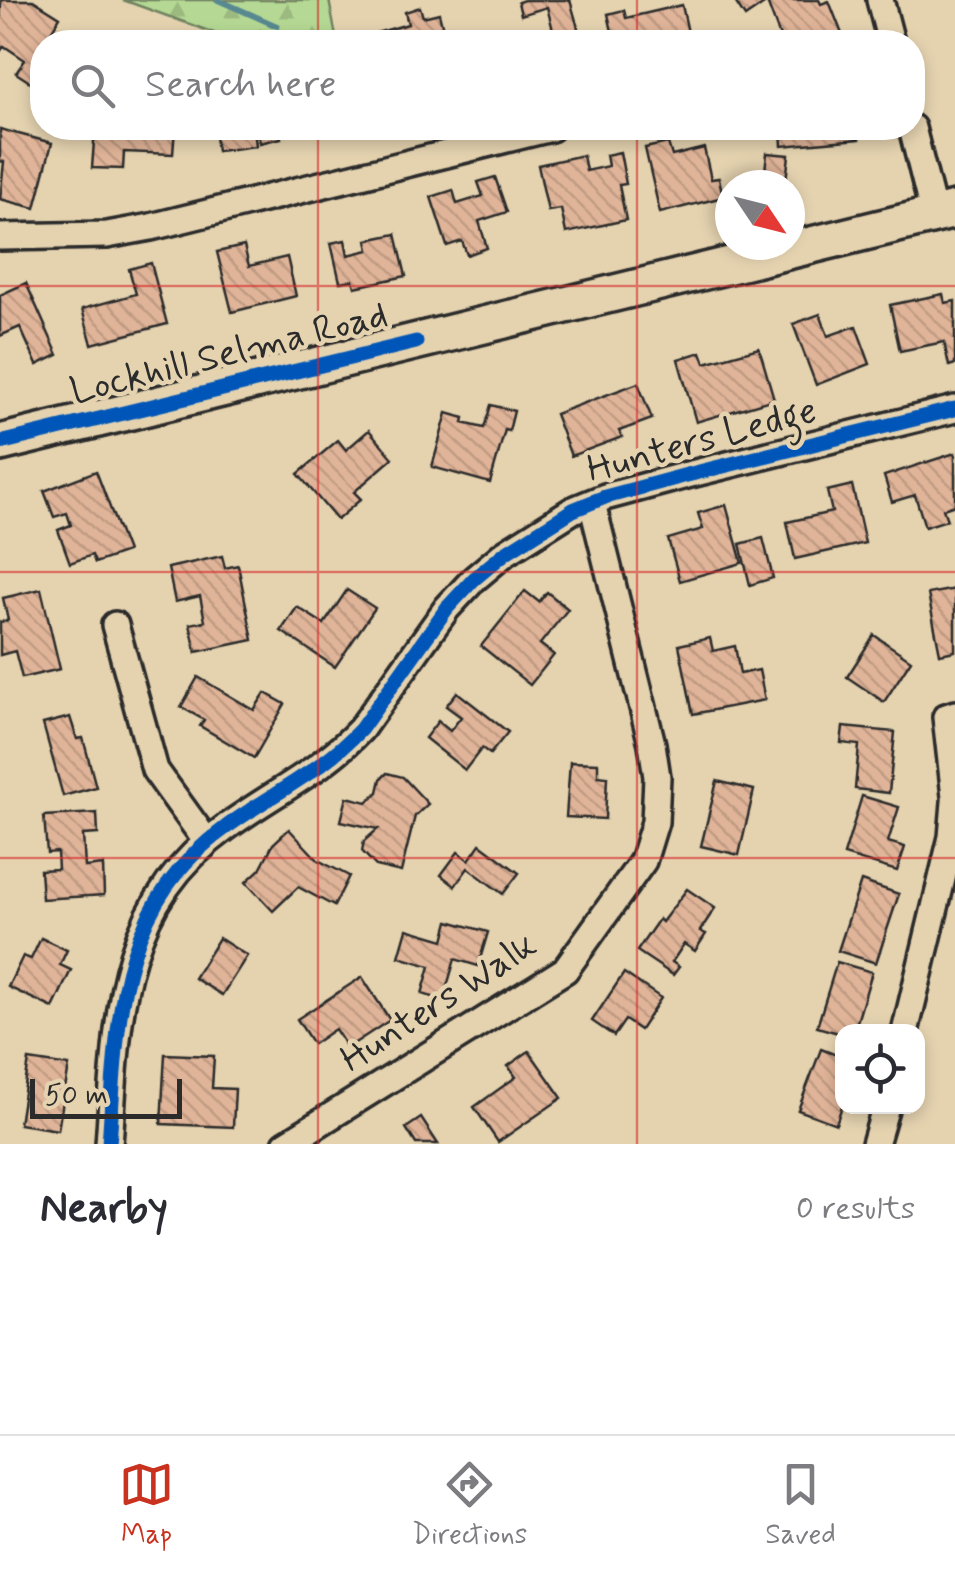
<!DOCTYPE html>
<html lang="en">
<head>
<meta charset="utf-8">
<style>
	:root { --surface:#fff; --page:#f7f7f7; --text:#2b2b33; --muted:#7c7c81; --line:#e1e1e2; --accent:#c8321e }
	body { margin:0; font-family:Mynerve,sans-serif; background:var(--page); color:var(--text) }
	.controls { position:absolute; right:30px; bottom:30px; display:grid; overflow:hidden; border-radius:20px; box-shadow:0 5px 15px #0003 }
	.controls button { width:90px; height:90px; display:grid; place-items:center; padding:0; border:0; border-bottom:2px solid var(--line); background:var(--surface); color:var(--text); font:50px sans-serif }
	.compass { position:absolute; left:715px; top:170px; width:90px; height:90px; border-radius:50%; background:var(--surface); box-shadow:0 5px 15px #0003; rotate:125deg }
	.scale { position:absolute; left:30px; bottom:25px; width:152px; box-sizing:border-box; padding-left:10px; border:5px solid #2b2b2b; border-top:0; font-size:28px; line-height:35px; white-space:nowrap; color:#2b2b2b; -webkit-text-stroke:8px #e5d3b0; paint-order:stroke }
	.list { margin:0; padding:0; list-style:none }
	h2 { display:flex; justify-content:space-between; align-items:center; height:130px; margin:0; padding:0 40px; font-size:42px }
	h2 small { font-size:32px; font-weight:400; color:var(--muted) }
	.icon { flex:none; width:55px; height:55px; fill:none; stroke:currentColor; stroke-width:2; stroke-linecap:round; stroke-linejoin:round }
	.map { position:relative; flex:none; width:955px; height:1144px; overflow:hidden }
	.search { position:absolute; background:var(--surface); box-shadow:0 5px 15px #0003; left:30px; right:30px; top:30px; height:110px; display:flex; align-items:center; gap:25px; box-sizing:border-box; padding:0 35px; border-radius:40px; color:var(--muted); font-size:38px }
	.sheet { height:290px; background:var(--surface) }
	nav { display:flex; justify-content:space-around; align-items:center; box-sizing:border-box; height:140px; border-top:2px solid var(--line); background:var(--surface); font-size:28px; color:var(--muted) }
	nav a { display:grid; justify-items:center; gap:5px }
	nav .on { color:var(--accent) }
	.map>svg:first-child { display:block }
	.forest { fill:url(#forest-firs); stroke:#708260; stroke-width:2.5 }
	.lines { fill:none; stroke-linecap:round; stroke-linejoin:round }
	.stream { stroke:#598990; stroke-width:6 }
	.building { fill:url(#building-back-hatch); stroke:#2b2b2b; stroke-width:2.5 }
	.minor-casing { stroke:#2b2b2b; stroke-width:32 }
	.secondary-casing { stroke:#2b2b2b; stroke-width:42 }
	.minor { stroke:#e5d3b0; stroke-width:25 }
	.secondary { stroke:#e5d3b0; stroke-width:35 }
	.cycleway-casing { stroke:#e5d3b0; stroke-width:21 }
	.cycleway { stroke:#0057b8; stroke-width:15 }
	.grid { fill:none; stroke:#d62828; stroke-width:2.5; stroke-opacity:0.55 }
	.labels { text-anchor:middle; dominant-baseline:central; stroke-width:9; stroke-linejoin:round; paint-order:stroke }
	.street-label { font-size:38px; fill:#2b2b2b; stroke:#e5d3b0 }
</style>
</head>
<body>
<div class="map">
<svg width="955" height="1144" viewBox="0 0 955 1144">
	<defs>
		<pattern id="forest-firs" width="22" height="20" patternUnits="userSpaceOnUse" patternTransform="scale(2.5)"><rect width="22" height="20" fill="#b5d994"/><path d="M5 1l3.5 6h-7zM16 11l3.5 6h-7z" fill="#9cba80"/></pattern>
		<pattern id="building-back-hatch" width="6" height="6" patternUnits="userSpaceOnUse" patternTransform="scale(2.5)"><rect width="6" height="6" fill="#e0b498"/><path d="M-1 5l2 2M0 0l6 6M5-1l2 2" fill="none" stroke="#c09b83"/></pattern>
	</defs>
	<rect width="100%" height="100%" fill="#e5d3b0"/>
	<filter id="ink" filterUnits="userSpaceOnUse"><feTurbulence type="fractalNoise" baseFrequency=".01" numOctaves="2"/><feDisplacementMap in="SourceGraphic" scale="20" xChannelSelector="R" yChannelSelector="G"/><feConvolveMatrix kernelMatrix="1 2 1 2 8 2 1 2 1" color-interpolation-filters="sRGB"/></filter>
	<g filter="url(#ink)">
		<polygon class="forest" points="123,0 329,0 337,42 239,42"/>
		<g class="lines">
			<polyline class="stream" points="218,0 277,26"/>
		</g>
		<g class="building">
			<polygon points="1,0 33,0 60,17 41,47 42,90 16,73 25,60 4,46 0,52"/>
			<polygon points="524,0 570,0 582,42 524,42 554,34 547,7 521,15 518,2"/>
			<polygon points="734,0 819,0 821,4 829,1 844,39 834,42 782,42 767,2 745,17"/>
			<polygon points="682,5 690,42 603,42 602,38 613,36 608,14 624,10 626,18"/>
			<polygon points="420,7 423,17 439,13 443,29 452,26 457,42 352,42 351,40 408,24 405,12"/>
			<polygon points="95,128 175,128 173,154 124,152 123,169 92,168"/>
			<polygon points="214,128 254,128 256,146 217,151"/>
			<polygon points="257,128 279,128 281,138 260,143"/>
			<polygon points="781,128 858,128 859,139 782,146"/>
			<polygon points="0,129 52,143 35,208 0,199 4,162 0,161"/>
			<polygon points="668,143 672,156 704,148 711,179 719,178 723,197 660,213 645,148"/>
			<polygon points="620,152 626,184 619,185 626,220 566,233 561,209 548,211 538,165 583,155 586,171 608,166 606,155"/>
			<polygon points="767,153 789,155 786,181 764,180"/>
			<polygon points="495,177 507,212 479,221 487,248 467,255 462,241 447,246 431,197 453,190 457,204 483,196 478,182"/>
			<polygon points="396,234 406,276 355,287 353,280 340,282 331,243 345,240 348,255 369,250 367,240"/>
			<polygon points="244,246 249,266 287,257 296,296 232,312 217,252"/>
			<polygon points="151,263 167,324 92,344 82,309 136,294 129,269"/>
			<polygon points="26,283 58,355 37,365 20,327 0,336 0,295"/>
			<polygon points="943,294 945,303 955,301 955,364 949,366 944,342 900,351 890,305"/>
			<polygon points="820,314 828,336 856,326 870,364 816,385 793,324"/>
			<polygon points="759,348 774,399 696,422 678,359 701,352 705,363"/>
			<polygon points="638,383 652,419 619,431 622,437 571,456 555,414"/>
			<polygon points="491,405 514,411 509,431 505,430 490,483 432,467 447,413 464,418 463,423 484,428"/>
			<polygon points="369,430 393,458 354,492 361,499 337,520 298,474 338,440 346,450"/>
			<polygon points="955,453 955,505 943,509 947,520 925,527 915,495 892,502 884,476"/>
			<polygon points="96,471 127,552 95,563 92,555 70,563 58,530 71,525 67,513 54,517 44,491"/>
			<polygon points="852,485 865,543 795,559 787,522 832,512 827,491"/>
			<polygon points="726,505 742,563 680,581 668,539 703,529 698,513"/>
			<polygon points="763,538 773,578 750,585 740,544"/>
			<polygon points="222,556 225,568 238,565 253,640 196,652 190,624 205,621 200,596 175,602 168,568"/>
			<polygon points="41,589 60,669 22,678 15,651 0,655 0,622 8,620 3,598"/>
			<polygon points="955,589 955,651 940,654 928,594"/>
			<polygon points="347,590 375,608 335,667 281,631 297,607 324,624"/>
			<polygon points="525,591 539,602 547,592 568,609 540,644 554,655 530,685 481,646"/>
			<polygon points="874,635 911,660 884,702 847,677"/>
			<polygon points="710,638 713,651 735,646 740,674 759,670 765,700 693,714 679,645"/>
			<polygon points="198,677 254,710 265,693 285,704 254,758 200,726 204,720 181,707"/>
			<polygon points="457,692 508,732 490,754 482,748 465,770 425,738 438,721 450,731 461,717 446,706"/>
			<polygon points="70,717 77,739 83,738 96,787 63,796 43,724"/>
			<polygon points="843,727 895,732 889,793 855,789 859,745 841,743"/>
			<polygon points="570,762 598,763 598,776 607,777 605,819 566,817"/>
			<polygon points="387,773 403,777 428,804 415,816 401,872 376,866 362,851 364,841 378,829 341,821 347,797 367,802 378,792 381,779"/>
			<polygon points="717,781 754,790 739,855 701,846"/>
			<polygon points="862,796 899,807 888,842 905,847 897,871 844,855"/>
			<polygon points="97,813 98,834 83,835 85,867 103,865 104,895 42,899 40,870 58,869 57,852 47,853 44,816"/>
			<polygon points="289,829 318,860 349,876 334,906 298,887 273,911 246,882 260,869 273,844"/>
			<polygon points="480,844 519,873 503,894 468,868 455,886 441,875 458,852 469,860"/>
			<polygon points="861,881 899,894 876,963 838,951"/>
			<polygon points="687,889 715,908 700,931 706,934 695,951 684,944 672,962 679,967 673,975 637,951 659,919 662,922"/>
			<polygon points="449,921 488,932 478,966 455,959 443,1000 422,994 430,966 399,957 407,929 444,940"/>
			<polygon points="41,938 67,950 60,965 71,970 53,1008 8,987 23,956 31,959"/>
			<polygon points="219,938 247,956 222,995 194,978"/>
			<polygon points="837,962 872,972 854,1032 842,1032 842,1034 817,1027"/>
			<polygon points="624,973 661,998 640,1030 625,1020 614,1036 592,1021"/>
			<polygon points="362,977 390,1020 347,1048 335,1029 313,1044 297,1019"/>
			<polygon points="821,1049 842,1057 842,1106 836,1124 798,1110"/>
			<polygon points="529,1051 562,1098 498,1142 474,1107 516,1077 508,1066"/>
			<polygon points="165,1054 214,1056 212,1088 235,1089 233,1127 161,1124"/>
			<polygon points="29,1060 69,1066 58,1130 19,1124"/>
			<polygon points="421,1118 438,1144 416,1144 406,1128"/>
		</g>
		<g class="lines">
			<g class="minor-casing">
				<g id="minor">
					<polyline points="880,0 891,42"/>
					<polyline points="912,128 934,215"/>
					<polyline points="0,237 107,235 151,227 551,128"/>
					<polyline points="115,625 155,770 207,842"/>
					<polyline points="955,714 946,717 955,796"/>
					<polyline points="905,1032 952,837 955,802"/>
					<path d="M109,1144c9,-122 6,-237 116,-316 46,-34 97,-57 136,-99l86,-121 27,-29 31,-26 68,-43 32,-13 82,-22 268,-66"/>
					<polyline points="286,1144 565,970 643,861 655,822 657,777 652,744 592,503"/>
					<polyline points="875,1144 886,1106"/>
				</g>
			</g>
			<g class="secondary-casing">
				<polyline id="secondary" points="0,443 955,210"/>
			</g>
			<use href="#minor" class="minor"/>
			<use href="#secondary" class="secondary"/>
			<g class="cycleway-casing">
				<g id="cycleway">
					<polyline points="0,443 416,342"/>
					<path d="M109,1144c9,-122 6,-237 116,-316 46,-34 97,-57 136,-99l86,-121 27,-29 31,-26 68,-43 32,-13 82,-22 268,-66"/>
				</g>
			</g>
			<use href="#cycleway" class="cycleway"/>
		</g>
	</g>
	<path class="grid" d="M318,0v42M637,0v42M318,128v1016M637,128v1016M0,286h955M0,572h955M0,858h955"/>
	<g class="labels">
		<g class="street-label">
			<text transform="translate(229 354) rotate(-14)">Lockhill Selma Road</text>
			<text transform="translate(702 441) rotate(-15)">Hunters Ledge</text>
			<text transform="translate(439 1003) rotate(-33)">Hunters Walk</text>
		</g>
	</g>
</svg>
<div class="controls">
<button><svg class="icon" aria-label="locate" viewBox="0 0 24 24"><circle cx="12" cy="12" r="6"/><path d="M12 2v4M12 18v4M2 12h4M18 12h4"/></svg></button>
</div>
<svg class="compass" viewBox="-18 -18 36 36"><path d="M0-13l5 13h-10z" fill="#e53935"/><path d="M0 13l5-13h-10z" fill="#7c7c81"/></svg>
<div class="scale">50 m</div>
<div class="search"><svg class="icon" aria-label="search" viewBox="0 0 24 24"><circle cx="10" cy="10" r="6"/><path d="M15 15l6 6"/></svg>Search here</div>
</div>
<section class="sheet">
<h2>Nearby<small>0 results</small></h2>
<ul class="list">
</ul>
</section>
<nav>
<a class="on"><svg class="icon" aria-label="map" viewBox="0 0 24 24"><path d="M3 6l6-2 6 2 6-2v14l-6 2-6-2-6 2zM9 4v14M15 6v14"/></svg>Map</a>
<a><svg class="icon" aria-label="directions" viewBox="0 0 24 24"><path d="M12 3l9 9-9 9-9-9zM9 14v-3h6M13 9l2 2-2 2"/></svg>Directions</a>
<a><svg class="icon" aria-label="saved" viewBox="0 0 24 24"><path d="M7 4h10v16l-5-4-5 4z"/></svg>Saved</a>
</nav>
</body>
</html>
